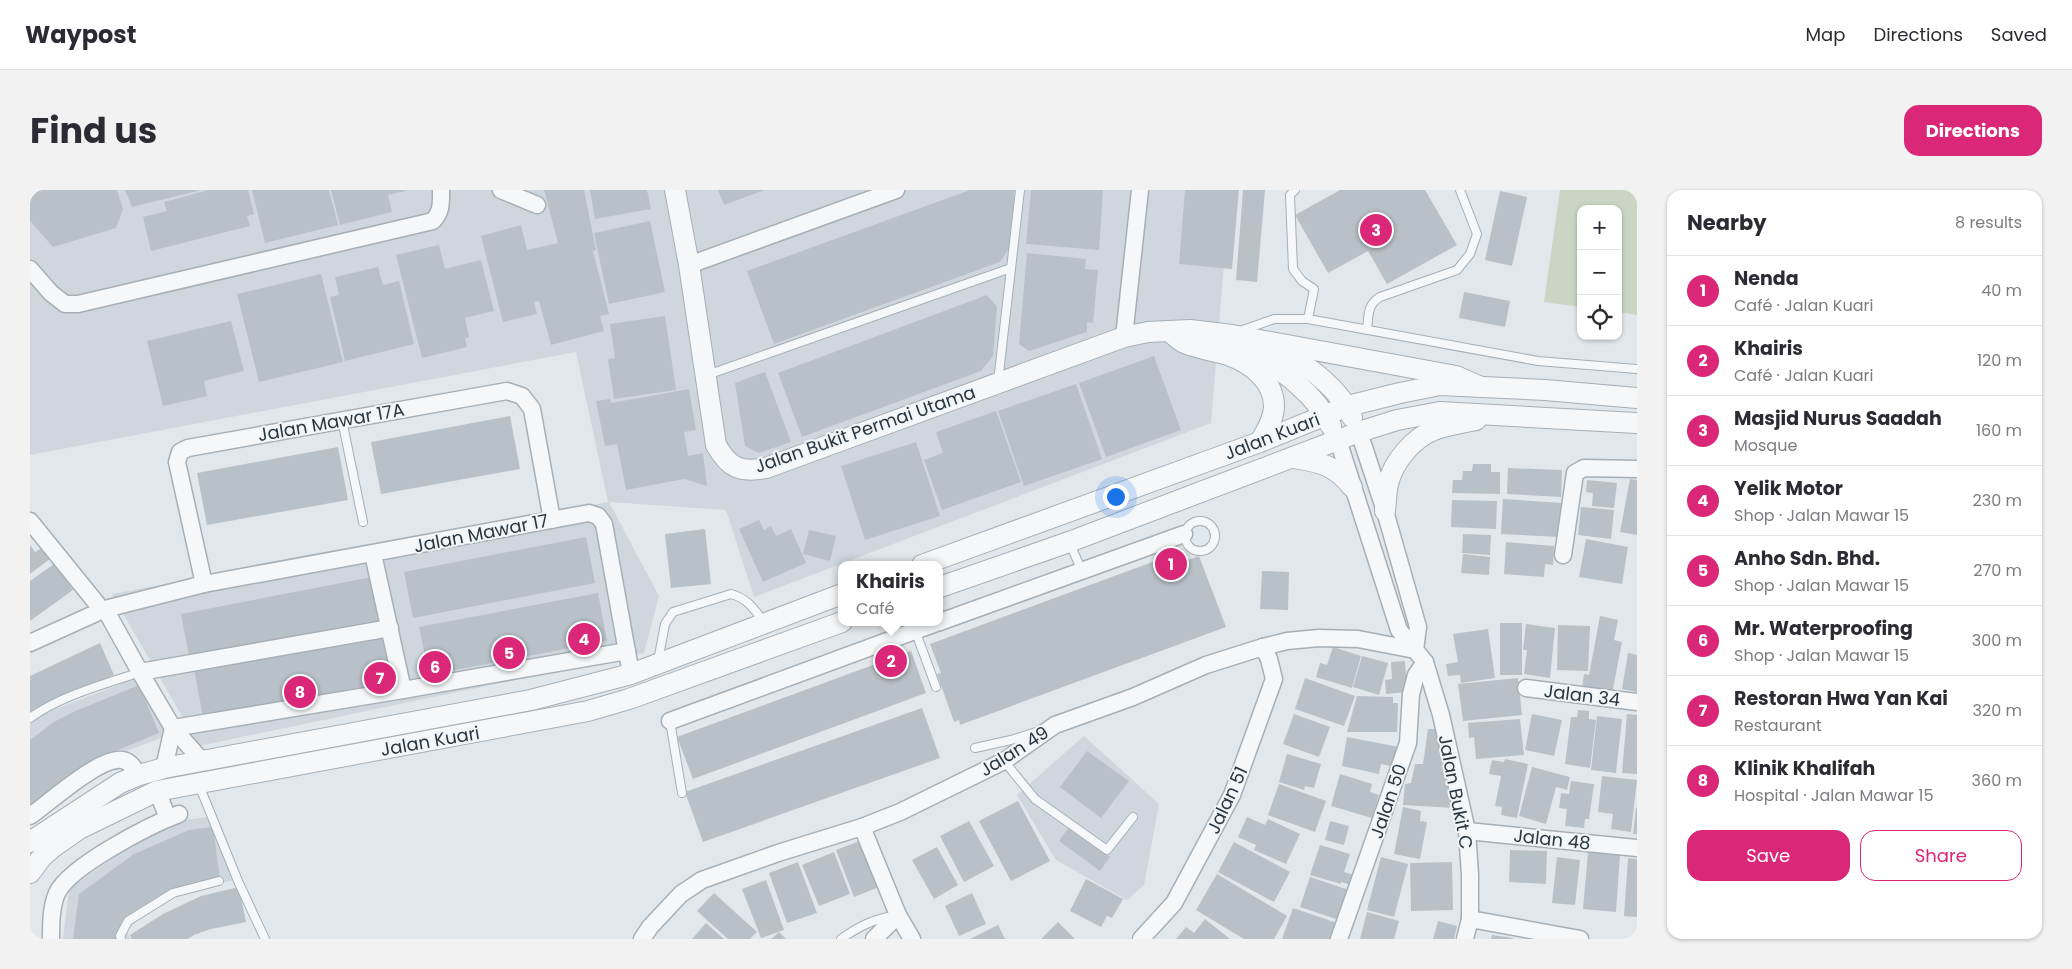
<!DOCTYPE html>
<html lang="en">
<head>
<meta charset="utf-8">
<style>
	:root { --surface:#fff; --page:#f2f2f3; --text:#2b2b33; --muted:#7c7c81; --line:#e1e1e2; --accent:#db2777 }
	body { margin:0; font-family:Poppins,sans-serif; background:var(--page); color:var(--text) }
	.controls { position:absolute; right:15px; top:15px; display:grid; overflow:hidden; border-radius:10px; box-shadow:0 1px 4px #0004 }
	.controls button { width:45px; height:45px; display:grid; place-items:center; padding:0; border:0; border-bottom:1px solid var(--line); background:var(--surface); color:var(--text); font:25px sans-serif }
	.you { position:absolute; left:1085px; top:306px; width:18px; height:18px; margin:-12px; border:4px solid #fff; border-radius:50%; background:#1a73e8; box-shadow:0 0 0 8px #1a73e833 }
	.badge { display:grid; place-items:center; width:32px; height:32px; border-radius:50%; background:var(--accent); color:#fff; font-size:16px; font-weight:700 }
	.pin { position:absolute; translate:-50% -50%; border:2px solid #fff; box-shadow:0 1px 5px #0006 }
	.popup { position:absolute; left:808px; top:371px; width:105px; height:65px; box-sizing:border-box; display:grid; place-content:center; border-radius:10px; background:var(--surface); filter:drop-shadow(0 1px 4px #0005); font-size:16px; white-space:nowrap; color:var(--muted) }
	.popup b { font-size:19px; color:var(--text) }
	.popup::after { content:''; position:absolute; left:50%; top:100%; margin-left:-10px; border:10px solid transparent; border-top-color:var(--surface) }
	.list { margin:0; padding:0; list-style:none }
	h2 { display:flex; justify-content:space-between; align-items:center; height:65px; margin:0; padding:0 20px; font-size:21px }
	h2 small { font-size:16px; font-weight:400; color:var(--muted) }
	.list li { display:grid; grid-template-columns:32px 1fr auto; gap:15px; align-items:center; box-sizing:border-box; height:70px; padding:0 20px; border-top:1px solid var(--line) }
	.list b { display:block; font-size:19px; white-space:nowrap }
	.list p { margin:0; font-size:16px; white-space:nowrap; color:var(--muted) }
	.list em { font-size:16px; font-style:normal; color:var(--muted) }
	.actions { display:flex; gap:10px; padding:15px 20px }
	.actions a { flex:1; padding:11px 0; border:1px solid var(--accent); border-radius:15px; text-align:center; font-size:18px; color:var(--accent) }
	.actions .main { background:var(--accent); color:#fff }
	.icon { flex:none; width:28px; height:28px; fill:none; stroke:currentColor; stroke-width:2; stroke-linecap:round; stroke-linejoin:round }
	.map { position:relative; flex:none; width:1607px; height:749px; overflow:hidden; border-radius:15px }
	header { display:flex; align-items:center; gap:30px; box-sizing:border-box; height:70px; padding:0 25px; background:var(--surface); border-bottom:1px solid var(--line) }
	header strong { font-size:24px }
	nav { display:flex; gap:28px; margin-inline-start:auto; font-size:18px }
	.intro { display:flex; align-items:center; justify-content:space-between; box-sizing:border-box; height:120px; padding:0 30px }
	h1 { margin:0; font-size:35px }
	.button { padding:12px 22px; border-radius:15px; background:var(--accent); color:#fff; font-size:18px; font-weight:700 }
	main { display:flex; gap:30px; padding:0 30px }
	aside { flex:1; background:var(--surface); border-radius:15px; box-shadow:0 1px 4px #0004 }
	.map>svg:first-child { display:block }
	.built { fill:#d0d6dd }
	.green { fill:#cad5c3 }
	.building { fill:#b9c1c8 }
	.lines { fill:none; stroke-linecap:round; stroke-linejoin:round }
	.service-casing { stroke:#a7afb5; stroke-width:10 }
	.minor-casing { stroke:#a7afb5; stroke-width:19 }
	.tertiary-casing { stroke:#a7afb5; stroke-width:22 }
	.service { stroke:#f5f7f9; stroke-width:8 }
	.minor { stroke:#f5f7f9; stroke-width:16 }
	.tertiary { stroke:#f5f7f9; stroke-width:20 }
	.labels { text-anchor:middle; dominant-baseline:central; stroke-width:4; stroke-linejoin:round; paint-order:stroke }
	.street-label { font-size:18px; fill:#293743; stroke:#f2f5f8 }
</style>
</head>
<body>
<header>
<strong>Waypost</strong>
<nav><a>Map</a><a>Directions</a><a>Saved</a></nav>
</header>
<div class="intro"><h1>Find us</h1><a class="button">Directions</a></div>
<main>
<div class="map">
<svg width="1607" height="749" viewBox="0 0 1607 749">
	<rect width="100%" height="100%" fill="#e2e7eb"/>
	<g class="built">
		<polygon points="0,0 1200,0 1181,233 724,407 696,320 579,312 629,406 614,463 169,556 82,404 578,312 546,162 0,265"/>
		<polygon points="106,488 137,538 131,548 83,566 0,620 0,534 13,524"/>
		<polygon points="1054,546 1129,614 1114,695 1097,710 1026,670 987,605"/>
		<polygon points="178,627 204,690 145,705 103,734 97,742 101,749 33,749 39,699 100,656 155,630"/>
	</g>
	<polygon class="green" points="1530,0 1607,0 1607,125 1588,122 1588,19 1551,19 1551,117 1514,112"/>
	<g class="building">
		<polygon points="0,0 87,0 93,19 86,38 23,57 0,31"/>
		<polygon points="95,0 167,0 167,1 102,17"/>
		<polygon points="179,0 218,0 224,24 217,26 220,36 121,61 113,27 137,21 134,12"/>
		<polygon points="222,0 299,0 308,35 235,53"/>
		<polygon points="301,0 375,0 375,1 358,5 362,22 310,35"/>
		<polygon points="514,0 554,0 566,60 563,61 579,124 570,126 574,141 521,155 509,111 504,112 507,124 473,132 451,46 491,35 497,60 528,53"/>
		<polygon points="560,0 617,0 621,19 565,29"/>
		<polygon points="688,0 735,0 694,15"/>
		<polygon points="940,0 984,0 983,53 970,72 744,154 717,81"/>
		<polygon points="1001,0 1073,0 1069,60 996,54"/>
		<polygon points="1155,0 1209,0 1202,79 1149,74"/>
		<polygon points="1213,0 1235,0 1227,92 1206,90"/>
		<polygon points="1310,0 1395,0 1427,55 1357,94 1338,61 1298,83 1265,25"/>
		<polygon points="1470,1 1497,7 1482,76 1455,70"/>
		<polygon points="620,31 635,102 579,114 564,43"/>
		<polygon points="409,55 415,79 451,70 464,121 435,128 439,147 435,148 437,157 392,168 366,65"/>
		<polygon points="997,63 1056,69 1055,79 1068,80 1063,133 1057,132 1057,142 999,161 989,154"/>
		<polygon points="348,77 353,95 369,91 384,154 315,171 300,107 309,105 305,87"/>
		<polygon points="291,84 313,172 229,192 207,104"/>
		<polygon points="1434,102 1480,111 1475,137 1429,128"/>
		<polygon points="957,105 967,117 963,166 951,181 772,247 748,183"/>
		<polygon points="635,126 646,200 584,209 578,169 585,168 580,134"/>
		<polygon points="201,131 214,181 174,191 177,206 133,216 117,151"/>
		<polygon points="1124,166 1151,240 1076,267 1049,193"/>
		<polygon points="735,182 761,252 729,263 715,256 705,193"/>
		<polygon points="1046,194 1072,269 994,296 968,221"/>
		<polygon points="659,199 666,240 654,242 658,266 673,263 677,296 654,289 596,300 587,254 575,256 566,211 580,209 581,213"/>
		<polygon points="966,221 991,292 912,320 894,270 913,263 906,242"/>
		<polygon points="480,226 490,279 351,304 341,252"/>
		<polygon points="886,252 910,326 835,350 811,276"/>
		<polygon points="308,257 318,310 177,335 167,283"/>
		<polygon points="1443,274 1461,274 1461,282 1470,282 1470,304 1422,303 1423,290 1432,290 1433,281 1442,281"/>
		<polygon points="1478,278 1532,280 1531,307 1477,304"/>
		<polygon points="1600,289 1607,290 1607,345 1590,342"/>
		<polygon points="1557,290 1587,293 1584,318 1562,316 1563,303 1556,302"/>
		<polygon points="1473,309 1532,313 1530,347 1471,344"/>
		<polygon points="1422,310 1467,311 1466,339 1421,337"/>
		<polygon points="1551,317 1584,320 1581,349 1548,345"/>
		<polygon points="729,330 734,340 741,336 746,346 761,339 776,373 733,392 709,339"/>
		<polygon points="675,339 681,394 641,398 635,344"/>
		<polygon points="779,340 806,346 800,371 773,364"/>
		<polygon points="1433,344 1461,345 1460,365 1432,363"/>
		<polygon points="556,347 565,393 383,428 374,382"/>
		<polygon points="1556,349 1598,357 1592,394 1549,387"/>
		<polygon points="1476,352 1524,356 1523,375 1515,374 1514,387 1474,384"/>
		<polygon points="0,355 5,362 12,358 20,369 0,384"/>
		<polygon points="1144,364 1147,374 1169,366 1196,437 930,535 929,530 924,532 907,484 911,483 900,454"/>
		<polygon points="1433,364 1460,367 1459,385 1431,383"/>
		<polygon points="24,374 43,400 0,431 0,391"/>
		<polygon points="1232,381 1259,382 1258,420 1230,419"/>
		<polygon points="342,387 352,433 160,471 151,424"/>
		<polygon points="568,403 577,451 399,485 389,437"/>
		<polygon points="1570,426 1588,430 1584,450 1592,452 1582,504 1552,498 1554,484 1559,485"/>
		<rect x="1470" y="433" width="22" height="52"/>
		<polygon points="1496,434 1525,438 1520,488 1494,484 1497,460 1493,460"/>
		<polygon points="1528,435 1560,436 1558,481 1527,480"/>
		<polygon points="1458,439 1465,488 1431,493 1430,485 1418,486 1416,474 1428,472 1423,444"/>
		<polygon points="352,446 361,493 173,527 164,479"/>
		<polygon points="70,453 84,485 33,507 0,526 0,486"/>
		<polygon points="1303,457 1331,466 1322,498 1286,487 1290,473 1297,475"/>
		<polygon points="881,461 896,503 663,589 647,547"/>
		<polygon points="1598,463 1607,465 1607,502 1592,499"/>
		<polygon points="1332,466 1358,473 1349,505 1323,497"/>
		<polygon points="1375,471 1377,502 1356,504 1355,490 1362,489 1361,472"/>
		<polygon points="1275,488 1325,506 1314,536 1265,519"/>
		<polygon points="1488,488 1492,525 1433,531 1428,494"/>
		<polygon points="109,495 129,543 64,570 0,616 0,550 24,532 43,522"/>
		<polygon points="1327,506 1363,507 1363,513 1368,513 1367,542 1317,542"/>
		<polygon points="892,518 910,568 673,652 655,602"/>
		<polygon points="1548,520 1559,521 1559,529 1566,530 1560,578 1535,574 1541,527 1547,527"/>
		<polygon points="1264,524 1300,537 1289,567 1253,554"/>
		<polygon points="1502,524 1532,530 1524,566 1495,560"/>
		<polygon points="1597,524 1607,525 1607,584 1592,583"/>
		<polygon points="1567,526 1592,529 1586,583 1561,580"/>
		<polygon points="1490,529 1494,565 1446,569 1444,547 1439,548 1438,533"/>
		<polygon points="1398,539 1409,539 1425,618 1373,615 1375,594 1381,593 1385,574 1393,574"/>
		<polygon points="1317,547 1369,557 1365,577 1351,574 1349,584 1312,576"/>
		<polygon points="1057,561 1099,591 1071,628 1030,597"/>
		<polygon points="1257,564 1291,574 1284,598 1275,596 1274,600 1249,592"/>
		<polygon points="1475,569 1498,574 1487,628 1471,625 1472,617 1465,616 1471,586 1459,584 1462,570 1474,572"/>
		<polygon points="1502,577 1540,587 1537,600 1526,597 1516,634 1489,626"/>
		<polygon points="1310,584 1342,594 1340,602 1349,605 1342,628 1301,616"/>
		<polygon points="1572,586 1607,590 1601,642 1581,639 1583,624 1568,622"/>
		<polygon points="1541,591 1564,594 1559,629 1555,629 1554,638 1535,636 1537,619 1529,618 1531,603 1539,604"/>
		<polygon points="1249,594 1296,611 1285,642 1238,625"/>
		<polygon points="988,611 1020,671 981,691 949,631"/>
		<polygon points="1373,617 1391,621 1390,631 1397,632 1390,669 1364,664"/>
		<polygon points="1606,618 1607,618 1607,644 1603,644"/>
		<polygon points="1217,627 1235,635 1238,629 1270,644 1256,674 1224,660 1226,655 1208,647"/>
		<polygon points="939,631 964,676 934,692 910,646"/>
		<polygon points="1300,631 1319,636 1314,655 1295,650"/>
		<polygon points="183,637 190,689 159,696 99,734 95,742 95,749 43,749 49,704 104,664 159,640"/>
		<polygon points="1039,637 1080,667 1070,681 1029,651"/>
		<polygon points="835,649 854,695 824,707 806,660"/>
		<polygon points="1204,652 1260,682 1244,712 1188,682"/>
		<polygon points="1290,655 1320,664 1314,682 1325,685 1321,695 1311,692 1311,694 1280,685"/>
		<polygon points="907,657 928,695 904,709 882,670"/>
		<polygon points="1480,660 1517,661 1516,694 1479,692"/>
		<polygon points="804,662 820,704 789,716 772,675"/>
		<polygon points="1558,662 1590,665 1586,722 1553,719"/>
		<polygon points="1351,667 1378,674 1364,727 1337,720"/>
		<polygon points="1527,667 1550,670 1545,715 1522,713"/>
		<polygon points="1598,668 1607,669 1607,727 1594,726"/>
		<polygon points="768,672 787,723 757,733 739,683"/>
		<polygon points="1422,672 1423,720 1381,721 1380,673"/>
		<polygon points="1187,684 1257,726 1244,749 1214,749 1166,720"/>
		<polygon points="1280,687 1319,700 1309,730 1270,717"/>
		<polygon points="1056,689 1093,709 1082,728 1077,726 1071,737 1040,721"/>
		<polygon points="736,690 754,740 731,748 712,699"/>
		<polygon points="209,697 216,732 181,739 164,745 158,749 102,749 100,745 133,724 171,706"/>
		<polygon points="684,703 727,742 720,749 698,749 667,721"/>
		<polygon points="942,703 956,734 929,746 915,716"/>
		<polygon points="1263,718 1310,734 1306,749 1252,749"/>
		<polygon points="1337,722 1369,731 1364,749 1330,749"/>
		<polygon points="1175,729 1200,749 1146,749 1156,737 1164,743"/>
		<polygon points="1408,731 1427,736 1424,749 1403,749"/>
		<polygon points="1028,732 1045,749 1011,749"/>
		<polygon points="676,733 694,749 662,749"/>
		<polygon points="968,735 975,749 940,749"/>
		<polygon points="749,742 756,749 741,749"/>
		<polygon points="1462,745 1483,748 1483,749 1461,749"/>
	</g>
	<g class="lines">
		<g class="service-casing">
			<g id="service">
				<polyline points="1265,0 1260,5 1263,79 1272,91 1284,99 1278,129"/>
				<path d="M1337,139c2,-15 0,-24 13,-32l77,-27 13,-16 7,-20 -17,-44"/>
				<polyline points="1210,141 1244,129 1278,129 1508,171 1607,179"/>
				<polyline points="677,185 981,78"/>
				<polyline points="968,192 990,0"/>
				<polyline points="312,230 333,332"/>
				<circle cx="1170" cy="346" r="15"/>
				<polyline points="1040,354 1052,381"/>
				<polyline points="882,432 906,497"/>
				<path d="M628,471l7,-37 8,-12 58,-18c16,4 23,15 33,28"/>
				<path d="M0,528c32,-23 73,-33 110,-46"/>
				<polyline points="640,531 652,603"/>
				<polyline points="945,558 981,550 1006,542"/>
				<polyline points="974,571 1005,609 1077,660 1103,627"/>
				<polyline points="169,595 208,691 235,749"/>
				<polyline points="91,749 90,746 98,731 143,703 189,691"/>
				<path d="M811,749c17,-12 32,-20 53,-23"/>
			</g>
		</g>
		<g class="minor-casing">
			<g id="minor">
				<polyline points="471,0 507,15"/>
				<polyline points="659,75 866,0"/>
				<path d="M0,79l21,24 14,11h13l355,-83c9,-10 8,-18 8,-31"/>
				<polyline points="1094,147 1110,0"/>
				<polyline points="1329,242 1355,321 1388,437 1385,460"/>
				<polyline points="1308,250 1369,440 1395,472 1411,525 1437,641 1440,685 1440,729 1435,749"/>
				<polyline points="0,331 72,420"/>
				<polyline points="343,364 373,500"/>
				<polyline points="1533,365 1545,283 1554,278 1607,279"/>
				<polyline points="174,394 147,272 150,262 158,258 477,201 492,206 502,219 522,330"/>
				<polyline points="75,419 110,482 143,538 173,572"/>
				<polyline points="910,432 1154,344"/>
				<polyline points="0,453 75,419 174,394 559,323 568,326 574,334 601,484"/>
				<polyline points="110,482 360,438"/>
				<polyline points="1496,498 1607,512"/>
				<polyline points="640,531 909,432"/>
				<polyline points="143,538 373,500 597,461"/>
				<polyline points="134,578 143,538"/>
				<polyline points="127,601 138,628"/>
				<path d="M0,626c19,-13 69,-59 92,-56 8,1 12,8 17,15"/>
				<polyline points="832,637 868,725 882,749"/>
				<polyline points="1437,641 1607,658"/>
				<polyline points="1440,729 1550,749"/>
				<path d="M21,749c0,-15 0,-32 6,-46 13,-27 93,-68 122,-79"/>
				<polyline points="612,749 620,737 651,704 672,690 748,663 832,637 870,622 974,571 1025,535 1103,507 1176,475 1233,457 1257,451 1289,448 1328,449 1385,460"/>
				<polyline points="844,749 868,725"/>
				<polyline points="1111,749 1144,713 1202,605 1244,489 1239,469 1233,457"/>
				<polyline points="1309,749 1378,553 1381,504 1386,485 1395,472"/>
			</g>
		</g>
		<g class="tertiary-casing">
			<g id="tertiary">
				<path d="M645,0l14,75 27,180c13,23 24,28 50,23l358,-131 24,-5 42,-2 42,5 224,41 25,11"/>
				<path d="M1139,141c5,4 11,11 18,13 13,5 28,7 41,11 23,8 46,26 46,51 0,13 -8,25 -14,36"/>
				<path d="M1205,148c34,25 77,49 96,88"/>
				<path d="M1250,158c26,18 59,39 72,69"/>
				<path d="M1264,268c26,4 41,7 58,29"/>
				<path d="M1355,321c1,-9 1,-18 3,-27 5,-22 25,-46 46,-54 13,-5 28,-7 42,-10"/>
				<polyline points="892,375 1230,252 1318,216 1370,203 1410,195 1515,200 1607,208"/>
				<polyline points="910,397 1039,352 1329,242 1367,230 1410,222 1607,233"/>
				<polyline points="0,652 90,593 109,585 134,578 501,510 601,484 812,404"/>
				<polyline points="0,683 12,667 22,658 49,639 127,601 558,521 599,509 812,432"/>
			</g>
		</g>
		<use href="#service" class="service"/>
		<use href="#minor" class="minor"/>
		<use href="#tertiary" class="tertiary"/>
	</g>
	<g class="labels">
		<g class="street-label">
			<text transform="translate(301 232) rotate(-10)">Jalan Mawar 17A</text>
			<text transform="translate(835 239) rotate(-19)">Jalan Bukit Permai Utama</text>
			<text transform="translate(1242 246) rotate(-21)">Jalan Kuari</text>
			<text transform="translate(451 343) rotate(-11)">Jalan Mawar 17</text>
			<text transform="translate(1552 505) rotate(7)">Jalan 34</text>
			<text transform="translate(400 551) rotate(-10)">Jalan Kuari</text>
			<text transform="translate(984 561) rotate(-32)">Jalan 49</text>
			<text transform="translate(1426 602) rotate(79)">Jalan Bukit C</text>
			<text transform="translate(1197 610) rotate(-65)">Jalan 51</text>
			<text transform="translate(1358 611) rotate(-71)">Jalan 50</text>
			<text transform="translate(1522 649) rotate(6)">Jalan 48</text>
		</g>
	</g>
</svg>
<div class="controls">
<button>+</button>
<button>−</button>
<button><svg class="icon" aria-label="locate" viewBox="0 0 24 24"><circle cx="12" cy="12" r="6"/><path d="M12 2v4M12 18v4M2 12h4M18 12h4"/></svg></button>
</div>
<div class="you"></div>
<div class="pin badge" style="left:1141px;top:374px">1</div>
<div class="pin badge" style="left:861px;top:471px">2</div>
<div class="popup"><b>Khairis</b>Café</div>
<div class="pin badge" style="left:1346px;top:40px">3</div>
<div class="pin badge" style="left:554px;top:449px">4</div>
<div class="pin badge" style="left:479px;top:463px">5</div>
<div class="pin badge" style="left:405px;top:477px">6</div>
<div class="pin badge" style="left:350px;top:488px">7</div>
<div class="pin badge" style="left:270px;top:502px">8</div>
</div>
<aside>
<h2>Nearby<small>8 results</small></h2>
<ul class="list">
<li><span class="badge">1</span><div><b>Nenda</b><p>Café · Jalan Kuari</p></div><em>40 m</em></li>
<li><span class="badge">2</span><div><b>Khairis</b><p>Café · Jalan Kuari</p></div><em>120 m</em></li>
<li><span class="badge">3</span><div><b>Masjid Nurus Saadah</b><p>Mosque</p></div><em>160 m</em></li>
<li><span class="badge">4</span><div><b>Yelik Motor</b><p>Shop · Jalan Mawar 15</p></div><em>230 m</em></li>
<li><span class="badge">5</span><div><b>Anho Sdn. Bhd.</b><p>Shop · Jalan Mawar 15</p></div><em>270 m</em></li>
<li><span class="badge">6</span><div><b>Mr. Waterproofing</b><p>Shop · Jalan Mawar 15</p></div><em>300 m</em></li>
<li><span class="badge">7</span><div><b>Restoran Hwa Yan Kai</b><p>Restaurant</p></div><em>320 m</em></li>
<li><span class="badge">8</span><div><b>Klinik Khalifah</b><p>Hospital · Jalan Mawar 15</p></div><em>360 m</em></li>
</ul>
<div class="actions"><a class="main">Save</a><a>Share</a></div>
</aside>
</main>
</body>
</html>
